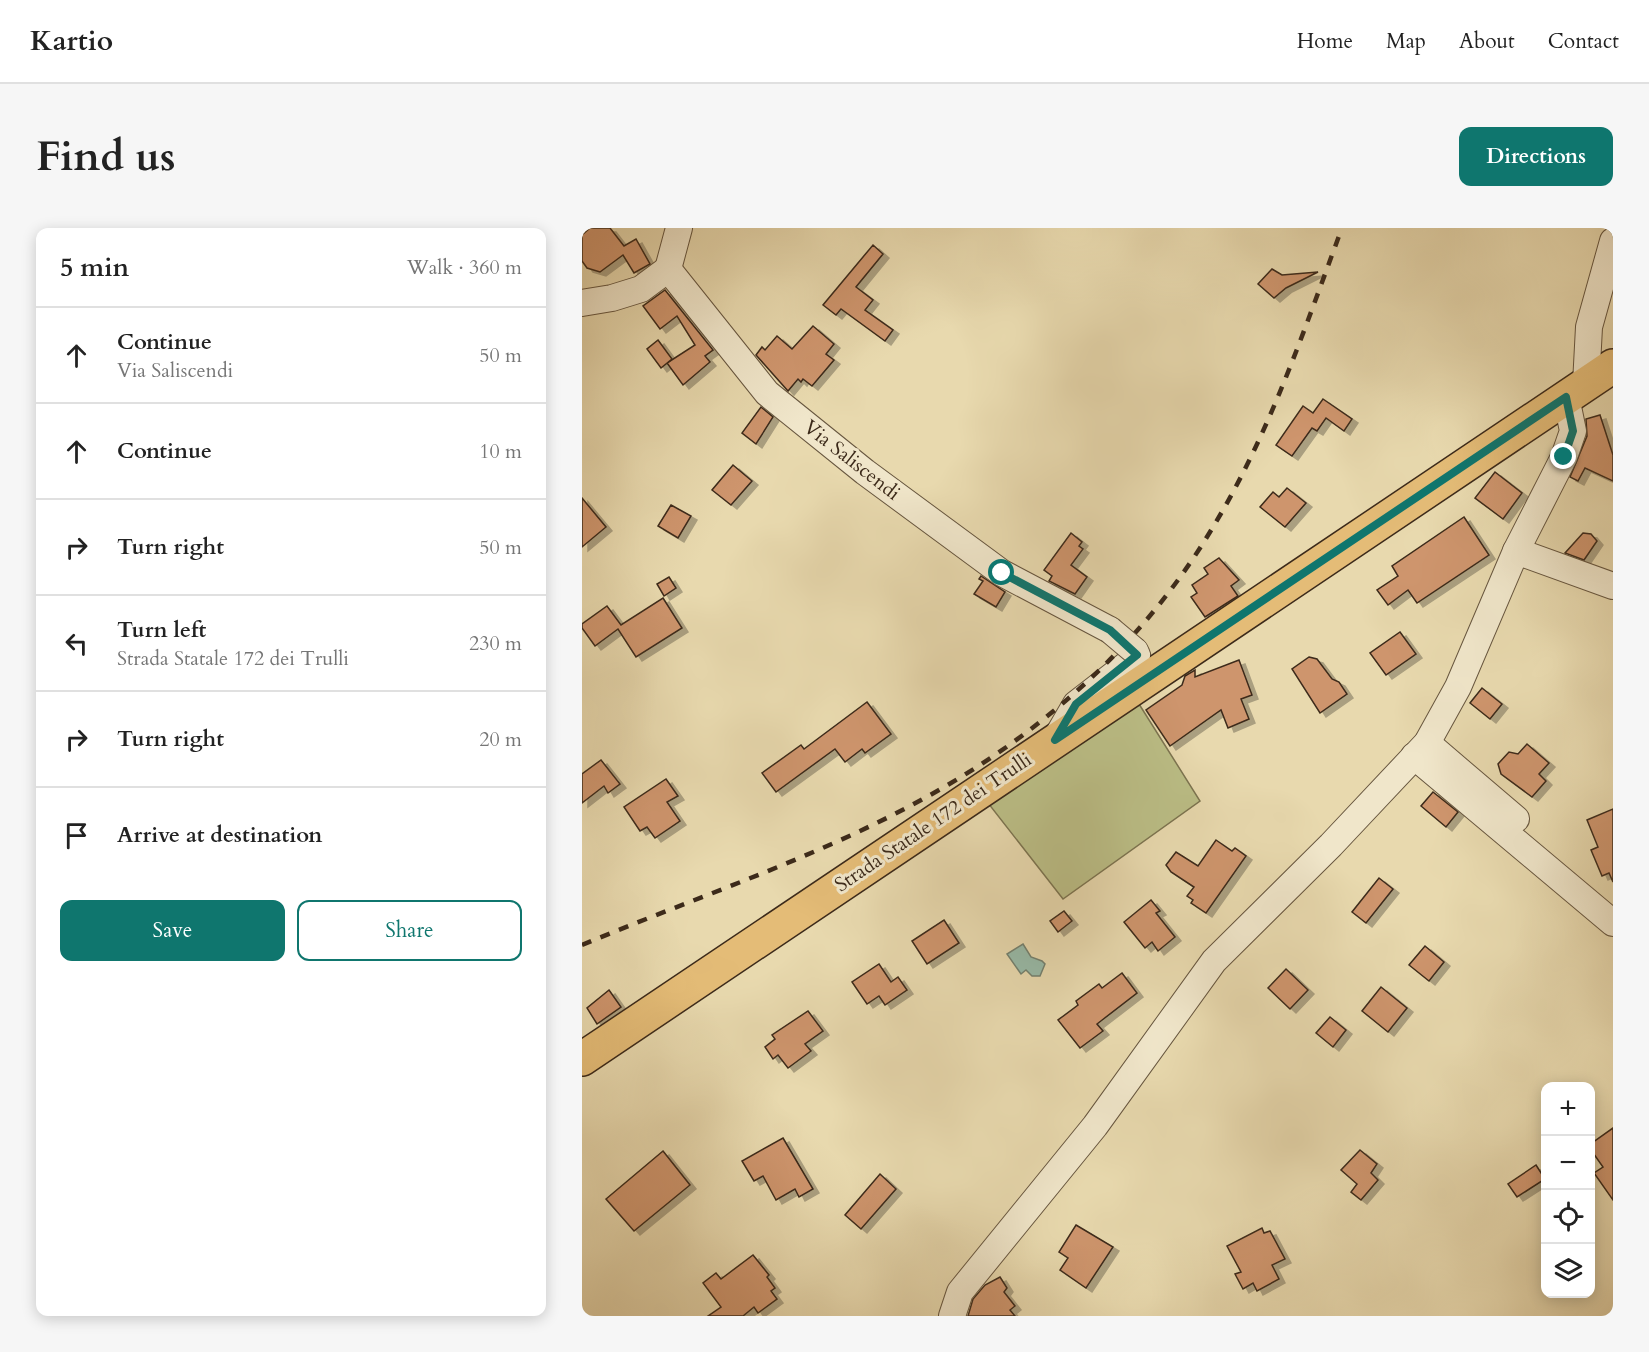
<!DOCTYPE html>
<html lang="en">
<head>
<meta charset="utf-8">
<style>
	:root { --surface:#fff; --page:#f6f6f6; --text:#222; --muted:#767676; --line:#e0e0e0; --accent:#0f766e }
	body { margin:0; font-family:Cardo,serif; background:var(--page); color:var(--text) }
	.controls { position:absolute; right:18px; bottom:18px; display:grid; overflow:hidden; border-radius:12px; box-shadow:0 3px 15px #0003 }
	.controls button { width:54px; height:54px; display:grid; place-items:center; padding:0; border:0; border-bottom:2px solid var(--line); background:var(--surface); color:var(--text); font:30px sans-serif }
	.stop { position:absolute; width:18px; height:18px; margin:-14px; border:4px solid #0f766e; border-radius:50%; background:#fff }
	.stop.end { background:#0f766e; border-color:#fff; box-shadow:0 2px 6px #0008 }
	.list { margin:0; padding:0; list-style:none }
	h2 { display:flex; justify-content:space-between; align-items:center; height:78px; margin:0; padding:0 24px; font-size:26px }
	h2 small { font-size:20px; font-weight:400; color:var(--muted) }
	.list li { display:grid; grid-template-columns:39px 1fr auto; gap:18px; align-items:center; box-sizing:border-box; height:96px; padding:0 24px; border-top:2px solid var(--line) }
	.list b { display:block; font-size:22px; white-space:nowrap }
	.list p { margin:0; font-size:20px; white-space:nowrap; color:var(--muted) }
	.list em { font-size:20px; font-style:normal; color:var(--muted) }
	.actions { display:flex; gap:12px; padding:18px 24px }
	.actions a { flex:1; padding:14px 0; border:2px solid var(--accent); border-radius:12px; text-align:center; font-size:21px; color:var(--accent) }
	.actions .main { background:var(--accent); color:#fff }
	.icon { flex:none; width:33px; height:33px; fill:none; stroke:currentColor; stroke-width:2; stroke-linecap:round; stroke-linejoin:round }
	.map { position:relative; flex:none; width:1031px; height:1088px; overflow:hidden; border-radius:12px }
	header { display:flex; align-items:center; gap:36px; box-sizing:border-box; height:84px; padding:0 30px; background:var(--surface); border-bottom:2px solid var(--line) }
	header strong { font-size:28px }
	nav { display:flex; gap:33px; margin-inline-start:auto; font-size:21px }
	.intro { display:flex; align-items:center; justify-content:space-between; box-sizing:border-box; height:144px; padding:0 36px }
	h1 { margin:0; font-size:42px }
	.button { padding:15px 27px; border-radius:12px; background:var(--accent); color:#fff; font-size:21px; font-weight:700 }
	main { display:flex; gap:36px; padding:0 36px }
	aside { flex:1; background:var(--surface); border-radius:12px; box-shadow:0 3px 15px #0003 }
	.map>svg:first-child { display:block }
	.green { fill:#bbbe86; stroke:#7c7450; stroke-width:1.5 }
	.water { fill:#97baa8; stroke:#73806f; stroke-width:1.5 }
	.building { fill:#ce956d; stroke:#3c2a1a; stroke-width:1.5; filter:url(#shadow) }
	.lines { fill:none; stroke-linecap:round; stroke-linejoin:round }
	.minor-casing { stroke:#67563f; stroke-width:28 }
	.major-casing { stroke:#3c2a1a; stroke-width:36 }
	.minor { stroke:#f0e6ca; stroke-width:26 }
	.major { stroke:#e4bc77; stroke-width:33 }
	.rail { stroke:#3c2a1a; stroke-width:4.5; stroke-dasharray:10 10; stroke-linecap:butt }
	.minor-bridge-casing { stroke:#67563f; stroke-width:28; stroke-linecap:butt }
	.minor-bridge { stroke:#f0e6ca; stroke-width:26 }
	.route { stroke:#0f766e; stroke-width:8 }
	.labels { text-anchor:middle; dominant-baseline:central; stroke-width:6; stroke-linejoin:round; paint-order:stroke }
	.street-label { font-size:20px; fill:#3c2a1a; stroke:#f0e6ca }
</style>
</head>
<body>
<header>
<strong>Kartio</strong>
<nav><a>Home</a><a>Map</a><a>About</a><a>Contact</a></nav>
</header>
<div class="intro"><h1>Find us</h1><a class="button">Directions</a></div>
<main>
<aside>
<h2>5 min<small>Walk · 360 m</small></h2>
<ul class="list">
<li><svg class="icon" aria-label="ahead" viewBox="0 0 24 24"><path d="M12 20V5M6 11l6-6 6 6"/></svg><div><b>Continue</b><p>Via Saliscendi</p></div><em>50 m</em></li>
<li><svg class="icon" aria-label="ahead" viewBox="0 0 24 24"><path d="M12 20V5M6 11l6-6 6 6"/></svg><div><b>Continue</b></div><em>10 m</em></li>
<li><svg class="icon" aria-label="right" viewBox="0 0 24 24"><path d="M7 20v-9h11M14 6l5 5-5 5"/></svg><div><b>Turn right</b></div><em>50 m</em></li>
<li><svg class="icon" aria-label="left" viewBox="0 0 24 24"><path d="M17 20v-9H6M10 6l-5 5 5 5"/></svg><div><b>Turn left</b><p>Strada Statale 172 dei Trulli</p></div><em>230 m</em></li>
<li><svg class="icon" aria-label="right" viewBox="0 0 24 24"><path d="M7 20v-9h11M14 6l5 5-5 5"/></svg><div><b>Turn right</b></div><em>20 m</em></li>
<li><svg class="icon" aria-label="arrive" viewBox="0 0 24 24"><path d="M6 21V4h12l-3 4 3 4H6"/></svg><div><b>Arrive at destination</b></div></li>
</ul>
<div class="actions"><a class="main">Save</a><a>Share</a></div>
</aside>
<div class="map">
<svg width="1031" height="1088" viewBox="0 0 1031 1088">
	<defs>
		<filter id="shadow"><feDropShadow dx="6" dy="4" stdDeviation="0" flood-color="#0004"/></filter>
	</defs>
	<rect width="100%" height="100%" fill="#e8d9ae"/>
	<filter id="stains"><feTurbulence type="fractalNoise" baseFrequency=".00333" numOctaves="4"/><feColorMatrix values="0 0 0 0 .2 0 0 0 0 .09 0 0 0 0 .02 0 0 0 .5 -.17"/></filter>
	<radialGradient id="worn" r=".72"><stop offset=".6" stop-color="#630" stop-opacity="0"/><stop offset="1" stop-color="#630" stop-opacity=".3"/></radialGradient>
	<polygon class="green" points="557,476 618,573 481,671 406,575"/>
	<polygon class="water" points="441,716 449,729 460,733 463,736 458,748 450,748 444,742 439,746 425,726"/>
	<g class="building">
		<polygon points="8,0 28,0 42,18 54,11 68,36 52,45 41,27 18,44 5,40 0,33 0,7"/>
		<polygon points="291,17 301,26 274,59 291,72 283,82 311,102 303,113 259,81 254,87 241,77"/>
		<polygon points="690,41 700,47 736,44 704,60 692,70 676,56"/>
		<polygon points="83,62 131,122 123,128 128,134 101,157 85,135 113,117 95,88 78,101 61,78"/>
		<polygon points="231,98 252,116 244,126 252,132 230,158 221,151 219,154 216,151 206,163 174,127 180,119 183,122 195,108 210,121"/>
		<polygon points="76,112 90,131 79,140 65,121"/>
		<polygon points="741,171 770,191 762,203 744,190 735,203 730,200 710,228 694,217 721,178 731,185"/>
		<polygon points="179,179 191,189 174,216 160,205"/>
		<polygon points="1018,187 1031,227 1031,253 1003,240 996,253 988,249 1005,208 1004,191"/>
		<polygon points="151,237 170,253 149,277 130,262"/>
		<polygon points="913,244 940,265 921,291 893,270"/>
		<polygon points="705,260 724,275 703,299 678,279 691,264 697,269"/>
		<polygon points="0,270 24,299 0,319"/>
		<polygon points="89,277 109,288 96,310 76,298"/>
		<polygon points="882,289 907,327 835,375 826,362 806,377 795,362 816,348 810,338"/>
		<polygon points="489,305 500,314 497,318 501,321 489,337 505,349 493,366 467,353 470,348 462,342"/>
		<polygon points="1001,305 1009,306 1015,313 1002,332 983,325"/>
		<polygon points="637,330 657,352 649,358 656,368 623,389 609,369 615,365 610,357 626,346 622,340"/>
		<polygon points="399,348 423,364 414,379 392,366 401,353 397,351"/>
		<polygon points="87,349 94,360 82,368 75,356"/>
		<polygon points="81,370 100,400 54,429 36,401 13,418 0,400 0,396 25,378 39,397"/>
		<polygon points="818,404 834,426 804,447 788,425"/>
		<polygon points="727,429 735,431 750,451 757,454 765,466 738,485 710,441"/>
		<polygon points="657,432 670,467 659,471 667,491 646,500 639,482 588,518 564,482 600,457 603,448 613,442 613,449"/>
		<polygon points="900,460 920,476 908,491 888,475"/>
		<polygon points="285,474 309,506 283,525 280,521 263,534 253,521 194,564 180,545 219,517 222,521"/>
		<polygon points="945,516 967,535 957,546 964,553 950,569 919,546 916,536 927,524 936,526"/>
		<polygon points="19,532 38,556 26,565 22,558 0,575 0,546"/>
		<polygon points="84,551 96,568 85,574 98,593 73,610 65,599 58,603 42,579"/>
		<polygon points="851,564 876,584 864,599 839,578"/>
		<polygon points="1031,581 1031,654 1027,645 1020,648 1009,622 1016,619 1005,592"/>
		<polygon points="634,612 650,623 653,620 664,628 624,685 609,675 611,672 605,668 612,659 589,644 584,637 594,624 616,638"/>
		<polygon points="797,650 811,661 784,695 770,684"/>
		<polygon points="569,672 578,683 574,685 593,709 576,723 570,714 563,720 542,694"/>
		<polygon points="482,683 490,693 476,704 468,693"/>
		<polygon points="362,692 377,715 345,736 330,713"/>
		<polygon points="843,718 862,734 847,753 827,737"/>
		<polygon points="297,736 309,754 316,749 325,762 303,777 297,768 285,776 270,754"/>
		<polygon points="704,741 726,762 708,781 686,760"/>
		<polygon points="540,745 555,765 515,796 521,803 498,820 476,792 496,777 494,773 517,756 520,760"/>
		<polygon points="799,759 825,780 806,804 780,783"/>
		<polygon points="27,762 39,779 15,796 5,780"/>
		<polygon points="226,783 241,803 223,816 229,823 206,840 196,827 191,831 183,819 193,811 190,807"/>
		<polygon points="748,789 764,802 751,819 734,805"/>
		<polygon points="1031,900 1031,972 1012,945 1021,939 1009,922 1010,915"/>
		<polygon points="201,910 231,961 217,969 213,961 194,972 181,948 172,953 160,933"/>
		<polygon points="778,922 795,936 789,945 796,952 779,972 769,964 775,956 759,942"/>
		<polygon points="81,923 108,957 52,1003 24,971"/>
		<polygon points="954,937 963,951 935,969 926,956"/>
		<polygon points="298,946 314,961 279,1001 263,987"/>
		<polygon points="494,997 531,1019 504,1060 478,1042 486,1030 477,1024"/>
		<polygon points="680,1000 682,1005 688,1003 703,1031 690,1037 697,1051 675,1063 671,1055 661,1061 653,1046 659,1044 645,1018"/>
		<polygon points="171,1027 187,1047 185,1049 193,1060 189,1063 195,1071 176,1085 172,1079 161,1088 126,1088 139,1079 121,1055 134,1045 139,1051"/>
		<polygon points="418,1049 425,1060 422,1064 433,1078 428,1082 433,1088 386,1088 391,1071 403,1057"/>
	</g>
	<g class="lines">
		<g class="minor-casing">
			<g id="minor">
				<polyline points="86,41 185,165 283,244 420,345 528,402"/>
				<polyline points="86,41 97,0"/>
				<polyline points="0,75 30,70 59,61 86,41"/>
				<polyline points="1004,156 1007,99 1031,13"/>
				<polyline points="934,323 1031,358"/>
				<polyline points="473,512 494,476 552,431 555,427 553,423"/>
				<polyline points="845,515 934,591"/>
				<polyline points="832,528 1031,695"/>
				<polyline points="370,1088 378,1064 513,898 632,733 749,617 845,515 876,459 934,323 982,229 991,203 984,169"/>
			</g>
		</g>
		<g class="major-casing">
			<polyline id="major" points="0,831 1031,138"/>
		</g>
		<use href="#minor" class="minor"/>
		<use href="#major" class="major"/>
		<path class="rail" d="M0,717c117,-49 240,-89 350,-151 114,-64 214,-154 281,-267 57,-94 91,-197 129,-299"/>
		<g class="minor-bridge-casing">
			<polyline id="minor-bridge" points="528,402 553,423"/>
		</g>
		<use href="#minor-bridge" class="minor-bridge"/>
	</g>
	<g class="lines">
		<polyline class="route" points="420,345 528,402 555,427 494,476 473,512 984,169 991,203 982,229"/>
	</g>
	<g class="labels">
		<g class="street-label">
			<text transform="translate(270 232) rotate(38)">Via Saliscendi</text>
			<text transform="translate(351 594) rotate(-34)">Strada Statale 172 dei Trulli</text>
		</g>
	</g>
	<rect width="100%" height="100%" filter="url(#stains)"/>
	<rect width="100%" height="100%" fill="url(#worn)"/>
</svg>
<div class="controls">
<button>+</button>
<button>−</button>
<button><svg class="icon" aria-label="locate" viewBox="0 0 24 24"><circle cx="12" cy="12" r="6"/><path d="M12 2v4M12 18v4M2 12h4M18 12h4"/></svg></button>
<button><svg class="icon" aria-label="layers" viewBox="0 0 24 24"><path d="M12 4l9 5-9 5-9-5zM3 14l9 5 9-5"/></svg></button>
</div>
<div class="stop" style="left:420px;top:345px"></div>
<div class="stop end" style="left:982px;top:229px"></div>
</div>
</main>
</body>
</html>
